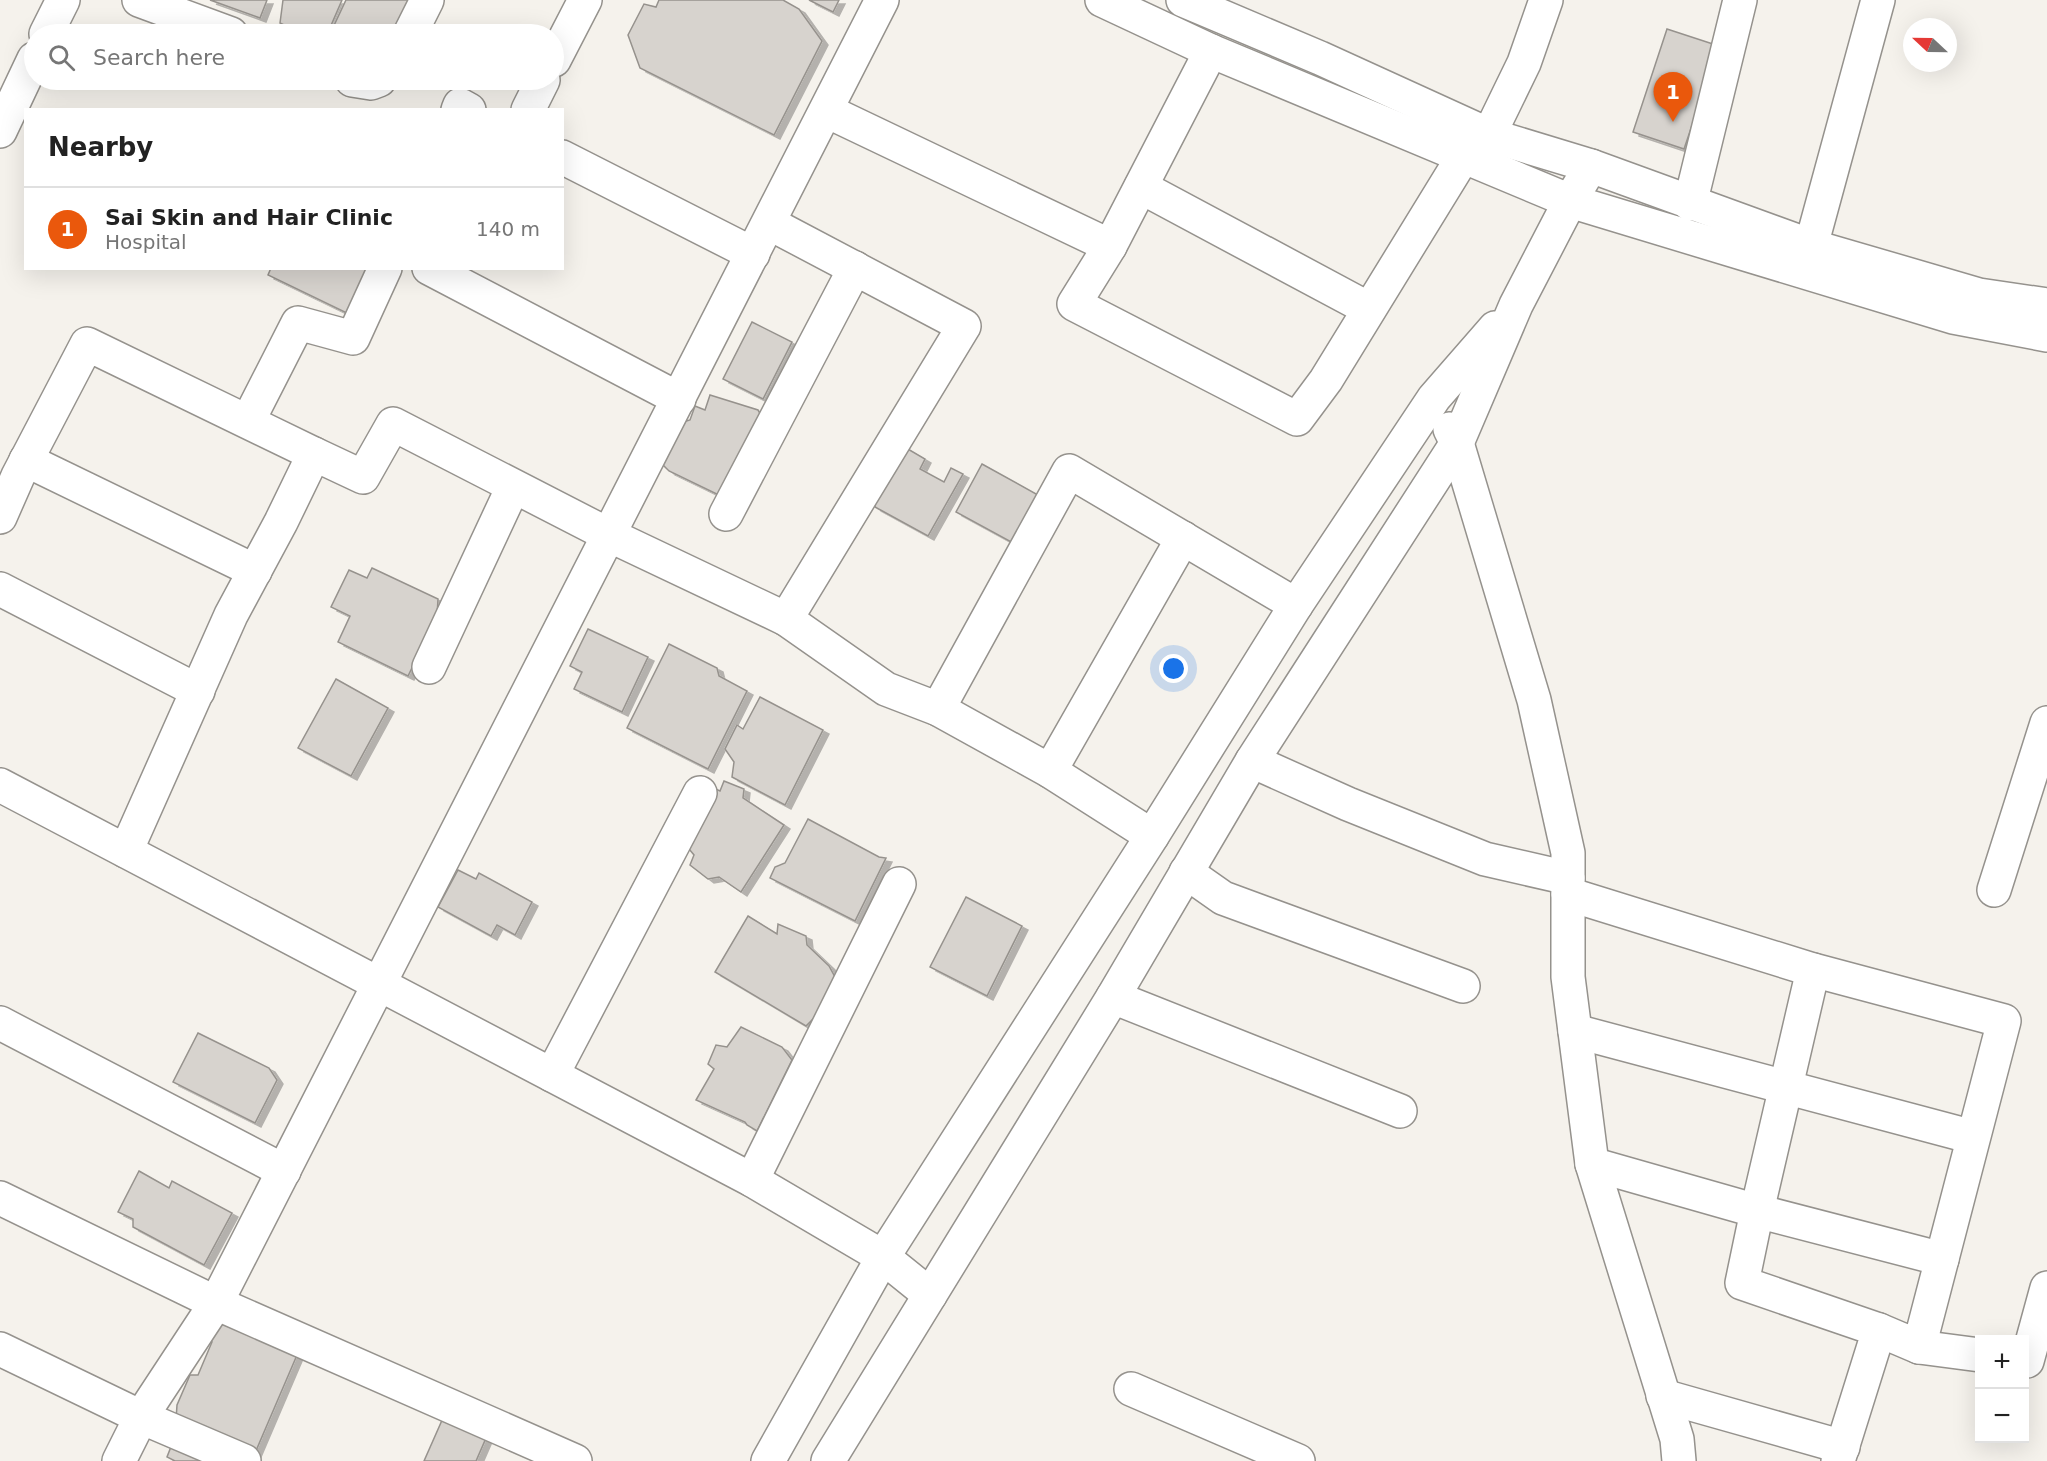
<!DOCTYPE html>
<html lang="en">
<head>
<meta charset="utf-8">
<style>
	:root { --surface:#fff; --page:#f2f2f2; --text:#222; --muted:#767676; --line:#e0e0e0; --accent:#ea580c }
	body { margin:0; font-family:"DejaVu Sans",sans-serif; background:var(--page); color:var(--text) }
	.controls { position:absolute; right:18px; bottom:18px; display:grid; overflow:hidden; border-radius:0px; box-shadow:0 6px 24px #0002 }
	.controls button { width:54px; height:54px; display:grid; place-items:center; padding:0; border:0; border-bottom:2px solid var(--line); background:var(--surface); color:var(--text); font:30px sans-serif }
	.compass { position:absolute; left:1903px; top:18px; width:54px; height:54px; border-radius:50%; background:var(--surface); box-shadow:0 6px 24px #0002; rotate:292deg }
	.you { position:absolute; left:1174px; top:669px; width:21px; height:21px; margin:-15px; border:4px solid #fff; border-radius:50%; background:#1a73e8; box-shadow:0 0 0 9px #1a73e833 }
	.badge { display:grid; place-items:center; width:39px; height:39px; border-radius:50%; background:var(--accent); color:#fff; font-size:20px; font-weight:700 }
	.pin { position:absolute; translate:-50% -50px; filter:drop-shadow(0 2px 3px #0008) }
	.pin::after { content:''; position:absolute; top:32px; width:21px; height:18px; background:inherit; clip-path:polygon(0 0,100% 0,50% 100%) }
	.list { margin:0; padding:0; list-style:none }
	h2 { display:flex; justify-content:space-between; align-items:center; height:78px; margin:0; padding:0 24px; font-size:26px }
	h2 small { font-size:20px; font-weight:400; color:var(--muted) }
	.list li { display:grid; grid-template-columns:39px 1fr auto; gap:18px; align-items:center; box-sizing:border-box; height:84px; padding:0 24px; border-top:2px solid var(--line) }
	.list b { display:block; font-size:22px; white-space:nowrap }
	.list p { margin:0; font-size:20px; white-space:nowrap; color:var(--muted) }
	.list em { font-size:20px; font-style:normal; color:var(--muted) }
	.icon { flex:none; width:33px; height:33px; fill:none; stroke:currentColor; stroke-width:2; stroke-linecap:round; stroke-linejoin:round }
	.map { position:relative; flex:none; width:2047px; height:1461px; overflow:hidden }
	.search { position:absolute; background:var(--surface); box-shadow:0 6px 24px #0002; left:24px; top:24px; width:540px; height:66px; display:flex; align-items:center; gap:15px; box-sizing:border-box; padding:0 21px; border-radius:33px; color:var(--muted); font-size:22px }
	.panel { position:absolute; background:var(--surface); box-shadow:0 6px 24px #0002; left:24px; top:108px; width:540px; height:162px; border-radius:0px }
	.map>svg:first-child { display:block }
	.building { fill:#d7d3ce; stroke:#96928d; stroke-width:1.5; filter:url(#shadow) }
	.lines { fill:none; stroke-linecap:round; stroke-linejoin:round }
	.minor-casing { stroke:#95928d; stroke-width:36 }
	.minor { stroke:#fff; stroke-width:33 }
</style>
</head>
<body>
<div class="map">
<svg width="2047" height="1461" viewBox="0 0 2047 1461">
	<defs>
		<filter id="shadow"><feDropShadow dx="6" dy="4" stdDeviation="0" flood-color="#0004"/></filter>
	</defs>
	<rect width="100%" height="100%" fill="#f5f2ec"/>
	<g class="building">
		<polygon points="210,0 267,0 260,18"/>
		<polygon points="283,0 342,0 329,30 324,34 302,34 280,23"/>
		<polygon points="346,0 419,0 404,34 330,34"/>
		<polygon points="659,0 783,0 799,9 822,41 774,135 640,68 628,35 644,4 656,7"/>
		<polygon points="809,0 839,0 833,12"/>
		<polygon points="1667,29 1719,46 1684,149 1633,132"/>
		<polygon points="271,268 378,268 355,317 268,275"/>
		<polygon points="752,322 792,342 763,399 723,379"/>
		<polygon points="710,395 758,410 764,420 727,499 669,471 659,461 680,423 690,420 695,406 705,410"/>
		<polygon points="901,445 925,459 920,469 944,482 951,468 963,474 928,536 875,507 877,488"/>
		<polygon points="982,464 1038,495 1013,543 956,512"/>
		<polygon points="372,568 438,599 437,616 408,676 338,642 350,616 331,607 349,570 367,578"/>
		<polygon points="588,629 648,657 622,712 574,689 582,672 570,666"/>
		<polygon points="669,644 717,668 719,676 747,691 708,769 627,728"/>
		<polygon points="336,679 388,708 351,776 298,748"/>
		<polygon points="760,697 823,730 785,805 732,777 734,762 725,749 737,725 743,729"/>
		<polygon points="724,781 744,789 743,798 784,825 741,892 719,877 708,879 690,865 694,855 684,843 709,786 720,791"/>
		<polygon points="808,819 879,857 886,858 855,921 770,878 775,867 785,863"/>
		<polygon points="458,870 476,879 479,873 532,902 515,935 497,925 491,936 438,907"/>
		<polygon points="966,897 1022,926 987,996 930,967"/>
		<polygon points="748,916 777,934 778,924 806,936 807,945 829,966 842,990 806,1026 715,972"/>
		<polygon points="741,1027 782,1047 792,1060 757,1131 747,1125 745,1122 696,1100 714,1069 708,1064 716,1045 727,1047"/>
		<polygon points="198,1033 269,1068 277,1080 255,1123 173,1082"/>
		<polygon points="139,1171 169,1188 172,1181 232,1213 204,1265 133,1227 133,1219 118,1212"/>
		<polygon points="215,1321 297,1355 255,1453 176,1420 177,1405 190,1375 198,1375 212,1342 207,1340"/>
		<polygon points="443,1418 486,1438 476,1461 424,1461"/>
		<polygon points="174,1439 222,1461 175,1461 167,1457"/>
	</g>
	<g class="lines">
		<g class="minor-casing">
			<g id="minor">
				<polyline points="139,0 231,34"/>
				<polyline points="1102,0 1211,51 1570,201 1953,317 2047,335"/>
				<polyline points="1183,0 1320,58 1489,135 1591,166 1811,246 1979,295 2047,305"/>
				<polyline points="46,34 63,0"/>
				<polyline points="410,34 427,0"/>
				<polyline points="554,60 585,0"/>
				<polyline points="352,80 371,83 379,80"/>
				<polyline points="458,110 460,105 469,110"/>
				<polyline points="528,110 543,80"/>
				<polyline points="827,111 1110,246 1211,51"/>
				<polyline points="0,131 34,59"/>
				<polyline points="1489,135 1524,63 1546,0"/>
				<polyline points="562,157 753,254"/>
				<polyline points="1141,187 1369,309"/>
				<polyline points="1690,204 1740,0"/>
				<polyline points="769,223 964,326 786,619"/>
				<polyline points="1110,246 1074,304 1297,419 1326,380 1463,157"/>
				<polyline points="1811,246 1878,0"/>
				<polyline points="429,268 679,399"/>
				<polyline points="248,421 298,323 353,338 385,268"/>
				<polyline points="1450,429 1457,443 1534,700 1568,853 1568,977 1592,1164 1677,1439 1679,1461"/>
				<polyline points="314,454 363,477 393,424 609,535 786,619 886,689 938,709 1050,771 1152,836"/>
				<polyline points="26,460 255,571"/>
				<polyline points="726,514 855,268"/>
				<polyline points="0,517 18,476 87,344 314,454 281,522 231,615 126,851"/>
				<polyline points="0,589 198,691"/>
				<polyline points="429,667 513,487"/>
				<polyline points="938,709 1069,471 1296,605"/>
				<polyline points="1252,761 1348,804 1485,859 1568,878"/>
				<polyline points="1050,771 1183,538"/>
				<polyline points="0,785 752,1180 883,1257 930,1295"/>
				<polyline points="1186,872 1223,898 1463,986"/>
				<polyline points="1994,890 2047,723"/>
				<polyline points="1568,894 1813,970 1757,1211 1592,1164"/>
				<polyline points="1813,970 2004,1021 1919,1347 1879,1330"/>
				<polyline points="1113,997 1400,1111"/>
				<polyline points="0,1023 284,1171"/>
				<polyline points="1575,1031 1973,1137"/>
				<polyline points="552,1075 700,793"/>
				<polyline points="752,1180 899,884"/>
				<polyline points="0,1198 216,1303 575,1461"/>
				<polyline points="1919,1347 1980,1355"/>
				<polyline points="0,1349 141,1417 244,1461"/>
				<polyline points="2024,1361 2027,1361 2047,1288"/>
				<polyline points="1131,1389 1298,1461"/>
				<polyline points="1663,1396 1843,1447"/>
				<polyline points="119,1461 141,1417 216,1303 882,0"/>
				<polyline points="768,1461 883,1257 1152,836 1296,605 1434,398 1495,328"/>
				<polyline points="828,1461 1113,997 1252,761 1457,443 1516,305 1570,201 1591,166"/>
				<polyline points="1838,1461 1879,1330 1742,1283 1757,1211 1942,1259"/>
			</g>
		</g>
		<use href="#minor" class="minor"/>
	</g>
</svg>
<div class="controls">
<button>+</button>
<button>−</button>
</div>
<svg class="compass" viewBox="-18 -18 36 36"><path d="M0-13l5 13h-10z" fill="#e53935"/><path d="M0 13l5-13h-10z" fill="#767676"/></svg>
<div class="you"></div>
<div class="pin badge" style="left:1673px;top:122px">1</div>
<div class="search"><svg class="icon" aria-label="search" viewBox="0 0 24 24"><circle cx="10" cy="10" r="6"/><path d="M15 15l6 6"/></svg>Search here</div>
<section class="panel">
<h2>Nearby<small></small></h2>
<ul class="list">
<li><span class="badge">1</span><div><b>Sai Skin and Hair Clinic</b><p>Hospital</p></div><em>140 m</em></li>
</ul>
</section>
</div>
</body>
</html>
